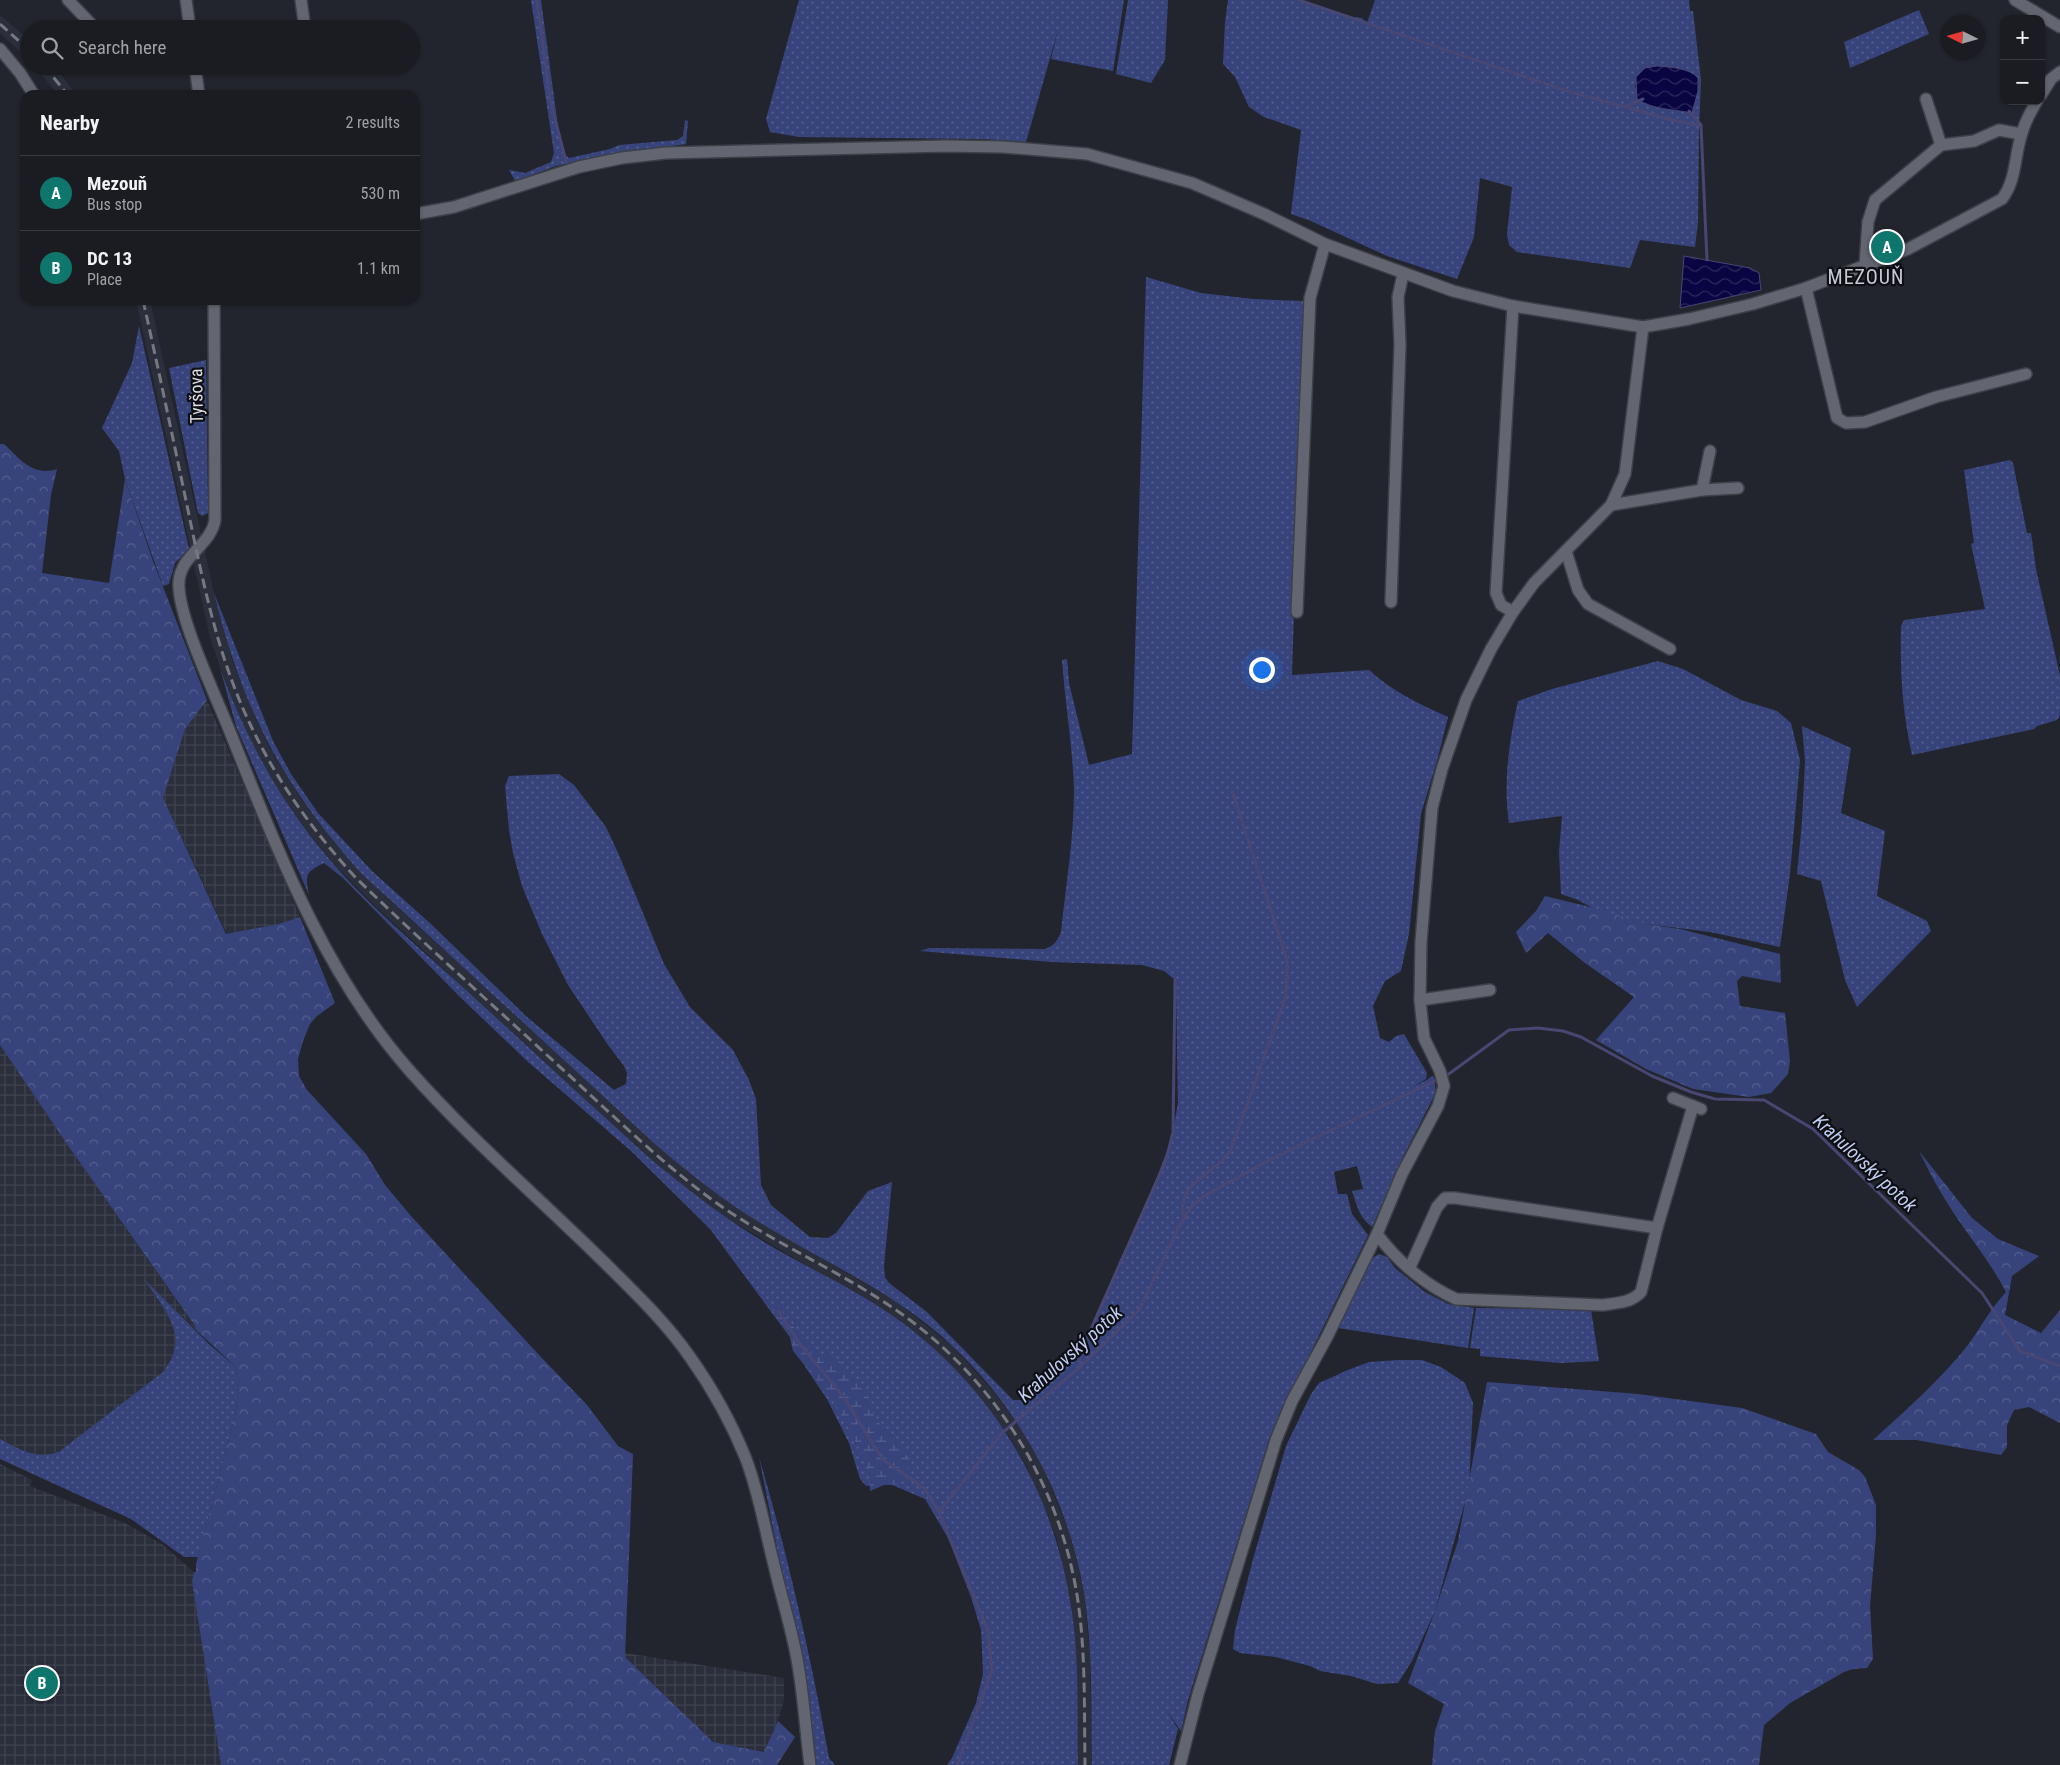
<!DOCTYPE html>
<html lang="en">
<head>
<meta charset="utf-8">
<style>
	:root { --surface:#1a1c22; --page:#27292f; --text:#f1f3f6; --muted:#9fa1a5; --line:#383a40; --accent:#0f766e }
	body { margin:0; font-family:"Roboto Condensed",sans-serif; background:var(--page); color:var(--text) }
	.controls { position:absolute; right:15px; top:15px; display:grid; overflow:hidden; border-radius:10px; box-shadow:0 1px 4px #0004 }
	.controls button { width:45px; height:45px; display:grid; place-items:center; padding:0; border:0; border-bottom:1px solid var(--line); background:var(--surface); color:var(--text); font:25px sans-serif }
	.compass { position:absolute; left:1940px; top:15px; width:45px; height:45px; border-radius:50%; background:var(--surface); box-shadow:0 1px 4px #0004; rotate:275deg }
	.you { position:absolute; left:1261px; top:669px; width:18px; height:18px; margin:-12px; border:4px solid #fff; border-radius:50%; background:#1a73e8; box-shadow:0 0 0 8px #1a73e833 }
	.badge { display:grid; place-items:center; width:32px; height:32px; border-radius:50%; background:var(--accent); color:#fff; font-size:16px; font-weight:700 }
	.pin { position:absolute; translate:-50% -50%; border:2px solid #fff; box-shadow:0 1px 5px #0006 }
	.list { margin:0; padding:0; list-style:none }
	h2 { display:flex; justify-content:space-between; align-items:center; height:65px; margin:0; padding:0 20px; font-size:21px }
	h2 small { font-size:16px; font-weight:400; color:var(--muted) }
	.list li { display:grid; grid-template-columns:32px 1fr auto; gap:15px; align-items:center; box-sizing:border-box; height:75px; padding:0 20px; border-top:1px solid var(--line) }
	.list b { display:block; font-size:19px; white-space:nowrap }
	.list p { margin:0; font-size:16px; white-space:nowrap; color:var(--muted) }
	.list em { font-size:16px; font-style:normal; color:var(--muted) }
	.icon { flex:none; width:28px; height:28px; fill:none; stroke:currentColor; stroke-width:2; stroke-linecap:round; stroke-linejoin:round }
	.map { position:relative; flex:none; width:2060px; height:1765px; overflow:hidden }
	.search { position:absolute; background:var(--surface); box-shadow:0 1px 4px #0004; left:20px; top:20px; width:400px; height:55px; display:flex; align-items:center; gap:12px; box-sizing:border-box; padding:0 18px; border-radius:28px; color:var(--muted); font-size:19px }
	.panel { position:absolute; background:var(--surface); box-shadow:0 1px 4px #0004; left:20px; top:90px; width:400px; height:215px; border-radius:15px }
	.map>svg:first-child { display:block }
	.built { fill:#2b2f3c }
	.industrial { fill:url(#industrial-grid) }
	.grass { fill:url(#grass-dots); fill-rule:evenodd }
	.forest { fill:url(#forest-crowns) }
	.wetland { fill:url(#wetland-marsh) }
	.water { fill:url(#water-waves); stroke:#484673 }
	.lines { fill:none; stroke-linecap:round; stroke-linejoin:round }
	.stream { stroke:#484673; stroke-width:3 }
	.minor-casing { stroke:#3e4048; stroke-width:14 }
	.minor { stroke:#636670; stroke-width:11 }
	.rail { stroke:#777981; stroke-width:3; stroke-dasharray:10 5; stroke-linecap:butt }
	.labels { text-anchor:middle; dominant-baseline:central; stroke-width:4.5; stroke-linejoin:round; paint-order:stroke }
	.street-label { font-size:18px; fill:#dddfe5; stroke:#0d0f13 }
	.water-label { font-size:19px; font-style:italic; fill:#c0ccf2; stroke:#0d0f13 }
	.quarter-label { font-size:20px; letter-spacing:1px; fill:#c7cad6; stroke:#0d0f13 }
</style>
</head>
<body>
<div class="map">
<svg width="2060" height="1765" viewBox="0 0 2060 1765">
	<defs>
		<pattern id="industrial-grid" width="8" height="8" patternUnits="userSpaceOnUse" patternTransform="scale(1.25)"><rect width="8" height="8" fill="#2b2f3c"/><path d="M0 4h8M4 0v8" fill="none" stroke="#3f434f"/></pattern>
		<pattern id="grass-dots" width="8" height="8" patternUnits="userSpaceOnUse" patternTransform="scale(1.25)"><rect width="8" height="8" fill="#37447c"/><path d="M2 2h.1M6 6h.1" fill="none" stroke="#545f8e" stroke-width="1.8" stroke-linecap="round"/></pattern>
		<pattern id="forest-crowns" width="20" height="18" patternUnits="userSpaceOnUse" patternTransform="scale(1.25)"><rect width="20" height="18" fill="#37447c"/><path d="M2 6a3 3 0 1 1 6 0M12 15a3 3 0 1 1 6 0" fill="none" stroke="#545f8e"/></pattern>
		<pattern id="wetland-marsh" width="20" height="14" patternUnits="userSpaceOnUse" patternTransform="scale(1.25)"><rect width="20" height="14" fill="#37447c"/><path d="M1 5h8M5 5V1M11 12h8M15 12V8" fill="none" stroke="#545f8e"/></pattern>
		<pattern id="water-waves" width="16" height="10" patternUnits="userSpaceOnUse" patternTransform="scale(1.25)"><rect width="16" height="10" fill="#080542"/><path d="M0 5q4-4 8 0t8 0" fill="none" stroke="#2c295d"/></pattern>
	</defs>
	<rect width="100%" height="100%" fill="#23252e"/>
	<g class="built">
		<polygon points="0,15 29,40 29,60 0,33"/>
		<polygon points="35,66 54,66 77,95 58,95"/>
		<polygon points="136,300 150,300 214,593 233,663 257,722 271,750 301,799 338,847 385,896 656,1145 709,1188 738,1208 901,1305 953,1347 993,1391 1020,1427 1039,1458 1069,1532 1078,1566 1084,1594 1090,1655 1092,1765 1078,1765 1074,1629 1070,1596 1056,1536 1026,1465 1008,1435 982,1400 943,1357 893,1317 730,1220 700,1200 646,1155 376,907 327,857 289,807 258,757 244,728 233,704 210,638"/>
	</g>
	<g class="industrial">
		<polygon points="207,700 300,917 280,924 227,934 163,798 185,729"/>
		<polygon points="0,1045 69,1147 195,1327 196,1330 146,1282 172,1321 176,1333 175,1354 170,1364 163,1372 62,1450 45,1456 30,1454 0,1439"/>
		<polygon points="0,1464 32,1480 30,1486 125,1523 162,1544 194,1572 192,1581 221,1765 0,1765"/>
		<polygon points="625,1653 784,1678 784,1700 778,1721 764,1752 713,1742 625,1657"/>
	</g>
	<g class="grass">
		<polygon points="531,0 541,0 558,127 565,155 569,158 610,149 619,145 677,140 683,136 685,120 688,121 686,144 614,154 556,166 515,181 509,170 525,173 551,162 554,153"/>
		<polygon points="799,0 1124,0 1113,71 1051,59 1058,30 1026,142 983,139 799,137 770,132 766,119"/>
		<polygon points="1128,0 1168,0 1165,60 1151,83 1116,74"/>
		<path d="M1228,0h72l52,17 10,1 5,5 8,-23h314l1,11h3l8,69 -2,50 -1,92 -3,25 -55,-7 -10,28 -113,-16 -8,-7 -2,-11 5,-47 -32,-9 -6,59 -17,42 -70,-23 -76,-35 -20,-7 10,-84 -37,-13 -15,-10 -14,-30 -12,-13 2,-42zM1657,66l23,3 19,14 -7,30 -54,-14 -3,-14 10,-16z"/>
		<polygon points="1919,10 1929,34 1850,68 1844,42"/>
		<path d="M1146,277l55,16 52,6 51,2 -12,374 77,-5c23,21 50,34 79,47l-10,40 -17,57 -12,120 -8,37 -16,10 -12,25 7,32 9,4 7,-6 8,-2 23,39 -1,6 -12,7 13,-6 5,-4 2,1 2,15 -32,63 -32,72c-13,-10 -15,-21 -20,-36l11,-2 -6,-23 -23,6 4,22h9l5,20 16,21 -97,199 -83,266 -7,31 -15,-21 12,19 -9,36h-77c-1,-57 1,-115 -8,-172 -20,-116 -86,-224 -185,-289 -43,-29 -91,-52 -135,-79 -39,-23 -74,-51 -108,-80l-295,-272c-79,-88 -119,-165 -147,-280l59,148 18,33 27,39 54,58 60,54 95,92 87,73 12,-6 1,-11 -3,-7 -16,-21 -40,-60 -26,-51 -20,-48 -9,-33 -4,-23 -4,-44 4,-10 50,-2 15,11 32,42 13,28 45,109 26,43 43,43 16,30 7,19 5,86 10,20 39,32 18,1 8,-5 32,-42 24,-9 -8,84 1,11 4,6 38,29 86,88h14l44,-38 16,-25 33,-77 27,-56 25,-67 6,-34 -2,-114 -2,-10 -10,-8 -22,-6 -91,-3 -131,-11 9,-3 116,1c10,-4 12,-8 16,-17 5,-47 13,-95 13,-142 -1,-43 -9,-86 -12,-130l5,-1 2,24 20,82 43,-11z"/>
		<polygon points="139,326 189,549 175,563 169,584 163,586 125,479 119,451 102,428 132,363"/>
		<polygon points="206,360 208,513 202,516 198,513 169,368"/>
		<path d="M2010,460l3,3 14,70h4l5,36 24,107v39l-3,5 -20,6 -3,3 -122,26c-10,-46 -12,-82 -11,-129l3,-6 81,-11 -14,-65 3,-1 -10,-73z"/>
		<path d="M1658,661l25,8 58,31 36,11 14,12 9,37 -10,114 -10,73 -70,-15 -63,-8 -49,-13 -20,-11 -17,-6 -2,-42 3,-36 -53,7c-6,-40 0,-82 9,-122l34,-12z"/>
		<path d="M220,668c22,60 50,115 89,166 44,59 102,106 156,155 60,55 121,111 181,166 36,30 71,58 110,82 45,28 94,49 137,79 105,74 167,185 181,312 5,45 3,91 4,137h-131l5,-7 24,-55 7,-29 -2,-44 -10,-33 -23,-59 -23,-39 -35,-15 -24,2 -6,-7 -11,-36 -22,-44 -21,-31 -14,-28 -82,-111 -79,-78 -104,-90 -67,-64 -117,-119 -19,-15c-19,9 -19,12 -15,32l-73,-169z"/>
		<polygon points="1802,726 1851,748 1841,813 1885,831 1877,896 1927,921 1931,931 1857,1007 1845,980 1821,881 1797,874 1802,822 1805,761"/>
		<polygon points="1379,1254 1387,1257 1395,1268 1425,1292 1448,1304 1474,1308 1468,1348 1338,1328 1371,1259"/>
		<path d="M144,1279l66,66 26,22 2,26 -3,23 -37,141h-14l-53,-38 -131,-60v-20c20,10 37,22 60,12l103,-79c29,-36 1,-62 -19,-93z"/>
		<polygon points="1476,1308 1591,1310 1599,1361 1561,1363 1480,1356 1480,1349 1470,1348"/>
		<polygon points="1398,1360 1422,1360 1441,1367 1465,1383 1473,1403 1469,1487 1435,1611 1412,1661 1398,1683 1377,1684 1351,1676 1320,1671 1310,1666 1276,1657 1240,1653 1233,1649 1235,1630 1253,1559 1286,1446 1311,1394 1319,1383 1348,1370 1369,1362"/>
		<path d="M759,1457c29,99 52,200 70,301l6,7h-20l-23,-141z"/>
	</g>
	<g class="forest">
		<path d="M0,444h4c16,15 29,33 53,25l-6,26 -9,78 67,10 16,-104 28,82 54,139 -22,29 -22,69 63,136 53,-10 21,-7 35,86 -18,13 -7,8 -7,17 -5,18 1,17 8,14 59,64 19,31 26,31 128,139 48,50 31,41 15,8 -8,203 88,85 51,10 14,-31 17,16 -18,28h-556l-29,-184 2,-9h2v-8l39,-148 3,-23 -2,-26 -40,-37 -1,-4 -126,-179 -69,-102z"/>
		<polygon points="1545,896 1594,908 1647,924 1680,929 1780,954 1781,983 1742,976 1737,981 1740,1006 1785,1013 1790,1061 1788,1074 1771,1093 1749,1097 1693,1089 1646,1069 1596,1040 1634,997 1585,963 1548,933 1526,953 1516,932 1536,911"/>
		<path d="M1919,1151l53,67 26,21 41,17 -27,20 -7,39 36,18 19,-23v113l-31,-16 -15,3 -7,15v22l-6,8 -85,-15h-43c33,-30 67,-60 95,-95 13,-18 23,-37 38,-53 -15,-29 -36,-54 -53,-80 -13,-20 -24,-40 -34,-61z"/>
		<polygon points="1487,1382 1638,1394 1742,1408 1816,1434 1828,1452 1859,1470 1865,1477 1876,1505 1876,1535 1870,1606 1873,1659 1867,1668 1853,1669 1844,1672 1790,1703 1764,1725 1759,1765 1432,1765 1435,1731 1444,1704 1408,1683 1435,1611 1458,1541"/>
	</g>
	<polygon class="wetland" points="777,1305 812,1352 836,1357 863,1387 875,1418 911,1461 912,1468 899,1468 901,1484 884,1485 870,1491 868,1464 834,1402 793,1351 788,1329 772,1310"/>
	<g class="water">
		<path d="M1657,66c13,1 33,2 41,12v13l-6,22c-19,-4 -39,-3 -55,-14l-1,-22 9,-9z"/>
		<polygon points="1684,256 1750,268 1759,273 1761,290 1680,308"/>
	</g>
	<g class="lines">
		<g class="stream">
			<polyline points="537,0 550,99 568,169"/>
			<polyline points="1299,0 1567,91 1672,120 1701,126 1707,260"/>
			<polyline points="1624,107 1643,99"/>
			<polyline points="1689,111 1701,125"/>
			<polyline points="1446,1076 1509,1030 1538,1028 1563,1031 1581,1037 1652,1076 1691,1092 1715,1099 1764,1100 1813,1129 1982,1293 2020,1351 2060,1366"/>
			<path d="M1184,1219c-1,-5 -2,-11 -1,-16 3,-23 37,-33 48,-54l55,-153 1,-36 -54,-167"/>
			<polyline points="778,1311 802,1347 844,1397 882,1459 924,1488 939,1512"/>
			<polyline points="1080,1367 1079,1356 1166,1160 1173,1132 1175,980"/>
			<polyline points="957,1765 992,1671 988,1631 939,1512 1002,1433 1080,1367 1139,1310 1179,1227 1192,1206 1204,1196 1275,1157 1439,1079"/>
		</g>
		<g class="minor-casing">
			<g id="minor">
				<polyline points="68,0 96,29"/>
				<polyline points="186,0 190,29"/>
				<polyline points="301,0 305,29"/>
				<polyline points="2015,0 2060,27"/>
				<polyline points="0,49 20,73 34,95"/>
				<polyline points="195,66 199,95"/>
				<polyline points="2041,95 2051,79 2060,72"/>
				<polyline points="1926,99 1941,145"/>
				<path d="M415,214l39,-7 125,-40 43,-9 44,-5 280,-7 57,1 84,7 105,29 72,31 61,30 128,47 60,15 130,21 46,-8 64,-15 53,-16 102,-39 94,-50c15,-20 12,-43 20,-66 3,-12 9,-22 15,-32"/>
				<polyline points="1865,266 1868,222 1875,200 1941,145 1974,141 1999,130 2021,134"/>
				<polyline points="1806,288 1837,418 1846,423 1865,422 1936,397 2026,374"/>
				<path d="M214,300l1,220c-4,25 -34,35 -36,61 -3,33 38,117 51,151 48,119 94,242 180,339 59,67 128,126 192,189 31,31 63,61 88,97 22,31 42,67 56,102 13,34 19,71 28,106 8,35 20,70 25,106 5,31 7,63 11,94"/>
				<polyline points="1702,490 1710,451"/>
				<polyline points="1611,505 1702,490 1738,488"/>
				<polyline points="1566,551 1578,590 1588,604 1670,649"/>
				<polyline points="1391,602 1400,345 1398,297 1403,274"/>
				<polyline points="1297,612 1310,298 1325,244"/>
				<polyline points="1513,612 1501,605 1496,593 1513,306"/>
				<polyline points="1420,1000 1490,990"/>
				<polyline points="1673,1098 1701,1109"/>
				<path d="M1377,1234c20,27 48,51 79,65l146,6c15,-2 29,-2 39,-13l16,-64 36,-122"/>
				<polyline points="1410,1267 1437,1207 1445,1198 1455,1198 1657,1228"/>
				<polyline points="1180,1765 1198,1694 1276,1440 1292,1401 1327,1337 1377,1234 1402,1174 1438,1106 1444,1086 1440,1071 1424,1038 1420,1000 1421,942 1429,844 1432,808 1442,769 1466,700 1491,649 1513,612 1534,583 1611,505 1625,474 1643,327"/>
			</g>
		</g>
		<use href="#minor" class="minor"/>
		<g class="rail">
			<polyline points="0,24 29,50"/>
			<polyline points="44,66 68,95"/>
			<path d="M143,300c16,72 31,143 46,215 15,72 30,145 62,211 27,57 63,106 105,152 63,61 128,119 192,178 51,46 100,95 155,137 60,46 131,74 193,117 96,66 162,170 181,285 9,56 7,113 8,170"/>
		</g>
	</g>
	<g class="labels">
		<g class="street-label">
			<text transform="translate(196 396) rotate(-91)">Tyršova</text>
		</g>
		<g class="water-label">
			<text transform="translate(1865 1163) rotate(43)">Krahulovský potok</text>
			<text transform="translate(1070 1354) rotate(-42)">Krahulovský potok</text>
		</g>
		<g class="quarter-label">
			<text x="1866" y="277">MEZOUŇ</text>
		</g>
	</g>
</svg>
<div class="controls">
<button>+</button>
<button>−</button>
</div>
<svg class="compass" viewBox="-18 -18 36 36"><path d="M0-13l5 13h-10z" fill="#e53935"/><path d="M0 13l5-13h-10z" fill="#9fa1a5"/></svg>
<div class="you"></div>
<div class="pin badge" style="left:1887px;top:247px">A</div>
<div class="pin badge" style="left:42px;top:1683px">B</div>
<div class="search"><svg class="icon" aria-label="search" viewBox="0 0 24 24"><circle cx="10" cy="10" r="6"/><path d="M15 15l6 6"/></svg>Search here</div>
<section class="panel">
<h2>Nearby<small>2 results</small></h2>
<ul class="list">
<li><span class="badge">A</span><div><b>Mezouň</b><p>Bus stop</p></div><em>530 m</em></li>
<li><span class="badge">B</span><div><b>DC 13</b><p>Place</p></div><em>1.1 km</em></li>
</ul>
</section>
</div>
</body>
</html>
